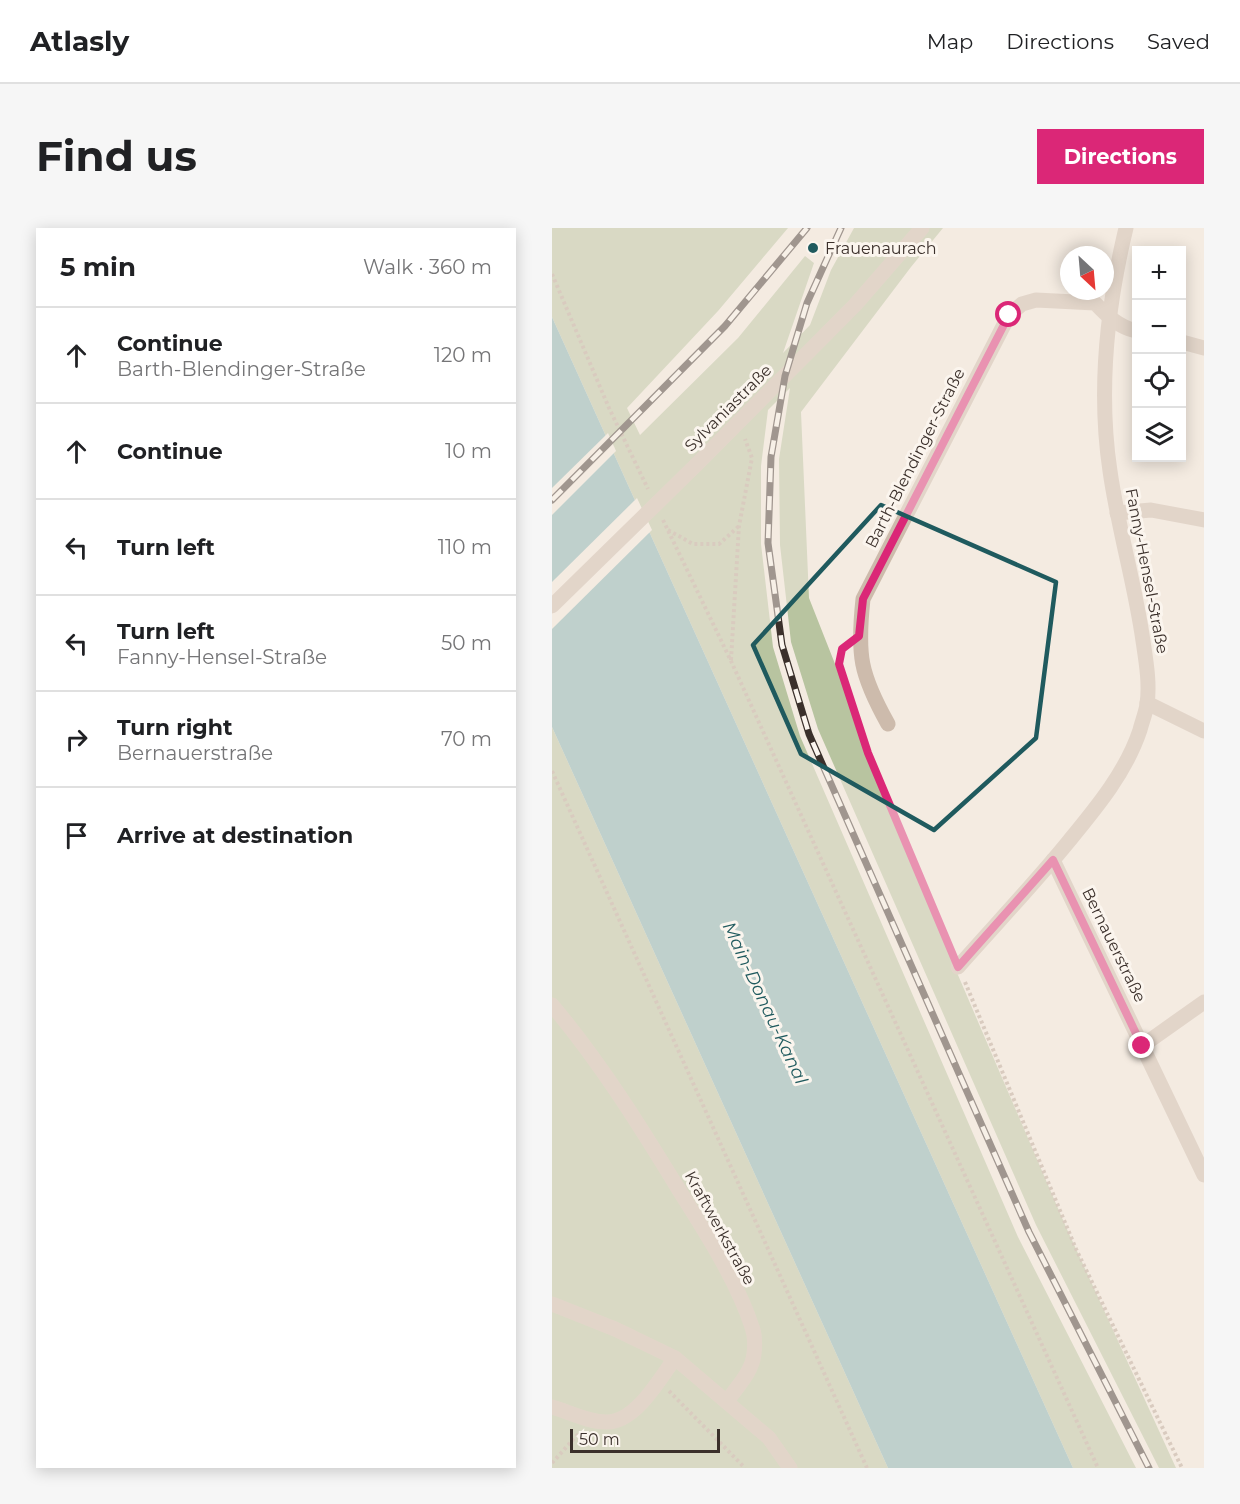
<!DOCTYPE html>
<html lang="en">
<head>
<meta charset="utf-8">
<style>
	:root { --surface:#fff; --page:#f6f6f6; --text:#202124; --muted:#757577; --line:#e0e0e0; --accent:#db2777 }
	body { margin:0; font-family:Montserrat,sans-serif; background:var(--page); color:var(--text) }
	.controls { position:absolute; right:18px; top:18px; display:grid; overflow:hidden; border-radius:0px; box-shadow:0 3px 15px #0003 }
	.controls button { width:54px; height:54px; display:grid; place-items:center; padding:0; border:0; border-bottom:2px solid var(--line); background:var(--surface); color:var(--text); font:30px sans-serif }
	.compass { position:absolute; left:508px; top:18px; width:54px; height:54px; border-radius:50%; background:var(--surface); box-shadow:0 3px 15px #0003; rotate:154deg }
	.scale { position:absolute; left:18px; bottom:15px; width:150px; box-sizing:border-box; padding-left:6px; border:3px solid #3b302b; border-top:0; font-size:16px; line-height:21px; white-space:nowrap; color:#3b302b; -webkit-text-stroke:4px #fbf5ee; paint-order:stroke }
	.stop { position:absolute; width:18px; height:18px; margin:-14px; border:4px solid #db2777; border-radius:50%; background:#fff }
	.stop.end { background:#db2777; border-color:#fff; box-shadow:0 2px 6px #0008 }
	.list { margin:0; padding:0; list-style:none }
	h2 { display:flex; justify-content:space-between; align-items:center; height:78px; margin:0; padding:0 24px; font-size:26px }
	h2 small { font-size:20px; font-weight:400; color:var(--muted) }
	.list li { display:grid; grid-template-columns:39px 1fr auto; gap:18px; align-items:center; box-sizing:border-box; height:96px; padding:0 24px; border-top:2px solid var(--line) }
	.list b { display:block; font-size:22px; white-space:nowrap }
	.list p { margin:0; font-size:20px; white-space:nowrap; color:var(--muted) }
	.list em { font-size:20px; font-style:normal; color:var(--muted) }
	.icon { flex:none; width:33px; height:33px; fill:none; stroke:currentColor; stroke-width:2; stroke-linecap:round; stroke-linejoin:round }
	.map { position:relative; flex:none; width:652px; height:1240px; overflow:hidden; border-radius:0px }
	header { display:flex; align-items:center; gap:36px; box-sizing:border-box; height:84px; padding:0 30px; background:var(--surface); border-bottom:2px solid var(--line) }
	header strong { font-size:28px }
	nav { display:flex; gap:33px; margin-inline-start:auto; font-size:21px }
	.intro { display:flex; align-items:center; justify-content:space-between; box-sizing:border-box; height:144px; padding:0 36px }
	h1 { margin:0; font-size:42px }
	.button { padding:15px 27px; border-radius:0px; background:var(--accent); color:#fff; font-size:21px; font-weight:700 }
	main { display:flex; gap:36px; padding:0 36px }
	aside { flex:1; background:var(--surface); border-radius:0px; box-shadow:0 3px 15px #0003 }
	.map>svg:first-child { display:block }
	.green { fill:#b8c4a0 }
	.water { fill:#7fb0b2 }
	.pier { fill:#f4ebe1 }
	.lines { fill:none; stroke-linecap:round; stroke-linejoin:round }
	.path { stroke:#b9a596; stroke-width:4; stroke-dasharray:3 3; stroke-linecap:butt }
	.minor { stroke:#cdbbac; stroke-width:15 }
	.rail-casing { stroke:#3b302b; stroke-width:7 }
	.rail { stroke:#fbf5ee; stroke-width:4.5; stroke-dasharray:14; stroke-linecap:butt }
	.minor-bridge { stroke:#cdbbac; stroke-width:15 }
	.route { stroke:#db2777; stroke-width:8 }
	.marked { fill:none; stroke:#1f5a5e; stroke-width:4.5; stroke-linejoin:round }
	.poi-dot { fill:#1f5a5e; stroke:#fbf5ee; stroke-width:2 }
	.labels { text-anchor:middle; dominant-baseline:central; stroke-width:6; stroke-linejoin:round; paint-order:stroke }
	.poi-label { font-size:16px; fill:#3b302b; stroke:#fbf5ee; text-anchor:start }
	.street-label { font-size:16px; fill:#3b302b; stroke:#fbf5ee }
	.water-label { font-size:18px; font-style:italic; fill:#1f5a5e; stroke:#fbf5ee }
</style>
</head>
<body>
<header>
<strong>Atlasly</strong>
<nav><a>Map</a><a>Directions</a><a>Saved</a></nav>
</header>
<div class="intro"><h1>Find us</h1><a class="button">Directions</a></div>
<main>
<aside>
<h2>5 min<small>Walk · 360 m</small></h2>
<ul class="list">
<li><svg class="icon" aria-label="ahead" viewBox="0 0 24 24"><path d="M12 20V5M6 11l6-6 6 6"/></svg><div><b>Continue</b><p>Barth-Blendinger-Straße</p></div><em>120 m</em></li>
<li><svg class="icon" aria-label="ahead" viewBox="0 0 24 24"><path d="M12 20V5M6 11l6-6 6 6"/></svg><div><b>Continue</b></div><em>10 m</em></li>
<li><svg class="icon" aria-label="left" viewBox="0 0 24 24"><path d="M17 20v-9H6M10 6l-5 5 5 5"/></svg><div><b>Turn left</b></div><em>110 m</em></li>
<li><svg class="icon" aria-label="left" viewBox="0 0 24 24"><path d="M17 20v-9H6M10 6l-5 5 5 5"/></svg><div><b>Turn left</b><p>Fanny-Hensel-Straße</p></div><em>50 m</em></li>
<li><svg class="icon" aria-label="right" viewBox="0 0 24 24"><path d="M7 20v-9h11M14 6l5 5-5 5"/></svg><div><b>Turn right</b><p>Bernauerstraße</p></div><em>70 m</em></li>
<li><svg class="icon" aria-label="arrive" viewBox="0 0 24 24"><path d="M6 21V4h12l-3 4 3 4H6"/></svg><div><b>Arrive at destination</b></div></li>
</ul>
</aside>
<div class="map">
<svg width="652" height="1240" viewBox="0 0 652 1240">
	<rect width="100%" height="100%" fill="#f4ebe1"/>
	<g class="green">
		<polygon points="0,0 236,0 166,83 75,180 88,207 186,110 253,28 262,35 231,125 258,97 279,42 302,0 391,0 359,39 249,184 257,370 403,740 514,999 624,1240 607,1240 484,997 266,501 239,414 228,317 227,231 238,160 216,182 209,238 209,316 221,419 248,508 466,1009 584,1240 521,1240 0,89"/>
		<polygon points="0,499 336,1240 0,1240"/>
	</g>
	<polygon class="water" points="0,89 521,1240 336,1240 0,499"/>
	<g class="pier">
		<polygon points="56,205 64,223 0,287 0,260"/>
		<polygon points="85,270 100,302 0,401 0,354"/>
	</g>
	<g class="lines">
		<g class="path">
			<polyline points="0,46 57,180 96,261"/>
			<polyline points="111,292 179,433 546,1240"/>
			<polyline points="116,302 141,316 167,316 187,298"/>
			<polyline points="290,422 287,436 316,525 399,722"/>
			<polyline points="179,432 187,298 200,230 193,211"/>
			<polyline points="0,543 315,1240"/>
			<polyline points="413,754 524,1021 630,1240"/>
			<polyline points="117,1163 193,1240"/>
			<polyline points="0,1235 28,1204"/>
		</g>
		<g class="minor">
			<polyline points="630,114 652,120"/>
			<polyline points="144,237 303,77 370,0"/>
			<polyline points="565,285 599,282 652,292"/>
			<polyline points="595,475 652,503"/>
			<path d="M336,496c-28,-50 -31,-69 -25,-125l146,-284 13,-11 14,-4 59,3c12,13 24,24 41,28"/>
			<polyline points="501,632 652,947"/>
			<path d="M406,739c37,-42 76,-83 111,-126 28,-34 57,-69 71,-111 2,-8 6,-18 7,-26 3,-20 -1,-43 -4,-63 -8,-57 -25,-113 -33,-170 -12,-80 -3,-164 16,-243"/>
			<path d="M0,777c48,57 88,121 127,185 26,41 58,91 73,137 3,8 3,19 2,27 -2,18 -17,33 -27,47"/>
			<polyline points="590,818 652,774"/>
			<polyline points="0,1076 63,1101 123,1130 217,1210 238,1240"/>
			<path d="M0,1179c17,5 36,15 54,15 29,1 53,-42 69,-64"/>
		</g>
		<g class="rail-casing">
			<g id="rail">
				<polyline points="289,0 255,75 233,148 219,229 216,315 230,417 257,506 477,1004 597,1240"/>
				<polyline points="0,272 173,98 255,0"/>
			</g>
		</g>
		<use href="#rail" class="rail"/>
		<polyline class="minor-bridge" points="0,378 144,237"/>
	</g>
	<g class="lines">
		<polyline class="route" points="457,87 311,371 307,408 290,421 287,436 316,525 406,739 501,632 590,818"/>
	</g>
	<path d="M0 0H652V1240H0ZM329,277l175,77 -20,156 -102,92 -133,-76 -48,-109z" fill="#f4ebe1" fill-opacity=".55" fill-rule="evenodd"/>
	<path class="marked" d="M329,277l175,77 -20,156 -102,92 -133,-76 -48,-109z"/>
	<circle class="poi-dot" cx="261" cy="20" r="6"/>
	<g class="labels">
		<g class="poi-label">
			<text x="273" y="20">Frauenaurach</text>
		</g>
		<g class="street-label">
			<text transform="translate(176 180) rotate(-45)">Sylvaniastraße</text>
			<text transform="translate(363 230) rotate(-63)">Barth-Blendinger-Straße</text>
			<text transform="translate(595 343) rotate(79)">Fanny-Hensel-Straße</text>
			<text transform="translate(562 717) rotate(64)">Bernauerstraße</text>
			<text transform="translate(168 1000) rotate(61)">Kraftwerkstraße</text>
		</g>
		<g class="water-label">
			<text transform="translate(213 775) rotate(65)">Main-Donau-Kanal</text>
		</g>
	</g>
</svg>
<div class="controls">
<button>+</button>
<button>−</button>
<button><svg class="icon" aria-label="locate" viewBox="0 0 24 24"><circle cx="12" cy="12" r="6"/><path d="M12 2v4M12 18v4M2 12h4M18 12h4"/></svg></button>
<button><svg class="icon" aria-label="layers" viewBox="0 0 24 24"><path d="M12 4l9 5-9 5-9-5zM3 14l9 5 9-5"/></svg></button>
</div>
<svg class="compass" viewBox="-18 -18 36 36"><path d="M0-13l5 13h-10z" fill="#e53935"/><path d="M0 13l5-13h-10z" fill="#757577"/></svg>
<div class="scale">50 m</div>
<div class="stop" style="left:457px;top:87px"></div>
<div class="stop end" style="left:590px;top:818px"></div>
</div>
</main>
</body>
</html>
